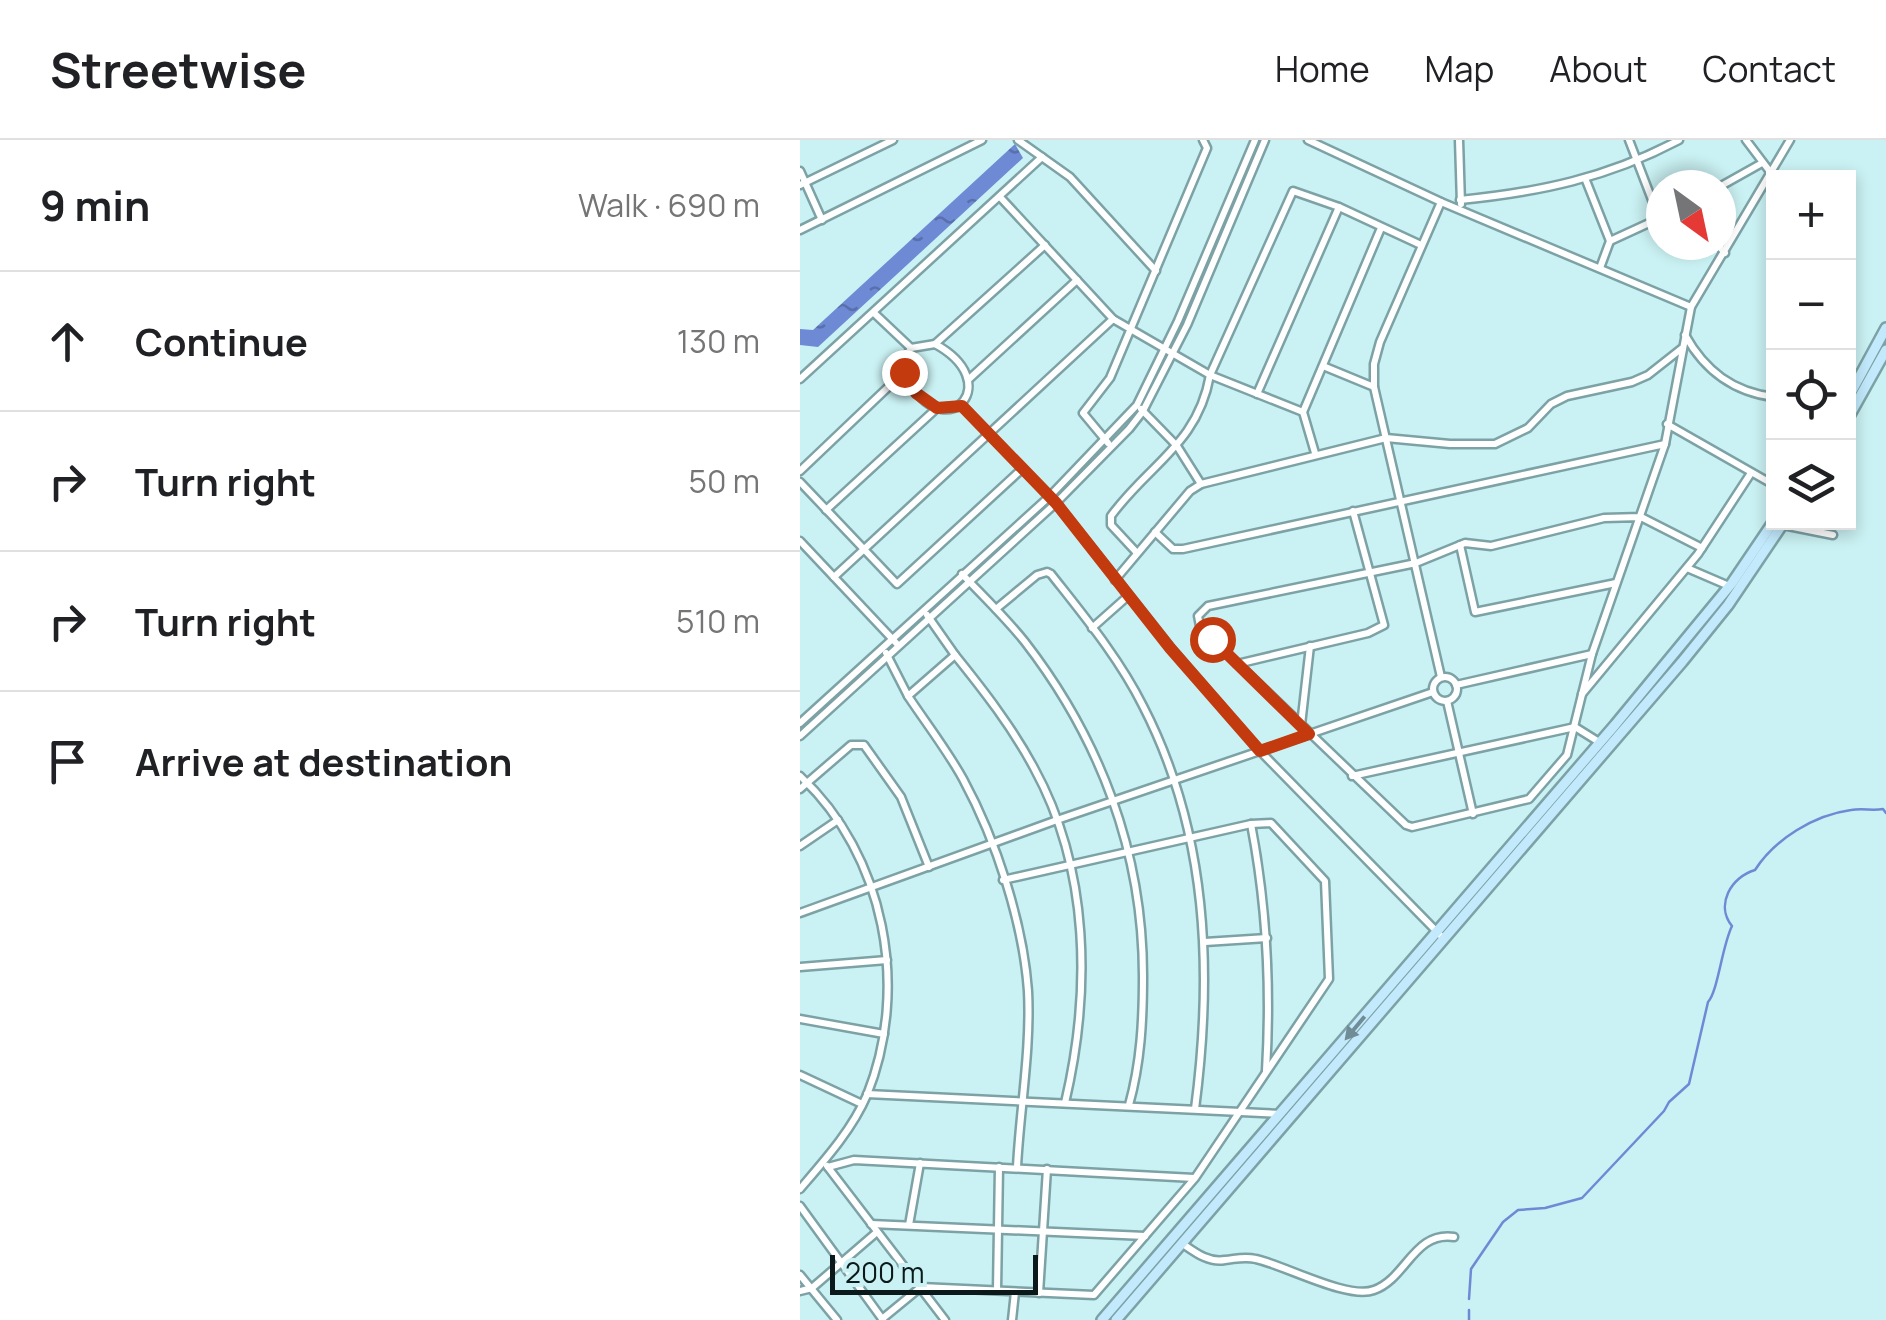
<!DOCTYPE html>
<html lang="en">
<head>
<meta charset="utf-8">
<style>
	:root { --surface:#fff; --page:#f6f6f6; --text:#202124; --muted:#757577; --line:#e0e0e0 }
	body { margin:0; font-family:Manrope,sans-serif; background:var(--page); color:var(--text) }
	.controls { position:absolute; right:30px; top:30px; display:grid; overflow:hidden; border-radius:0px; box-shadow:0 5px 15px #0003 }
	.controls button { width:90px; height:90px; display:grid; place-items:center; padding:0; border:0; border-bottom:2px solid var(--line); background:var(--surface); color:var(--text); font:50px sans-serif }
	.compass { position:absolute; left:846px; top:30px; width:90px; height:90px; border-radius:50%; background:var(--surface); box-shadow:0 5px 15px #0003; rotate:147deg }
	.scale { position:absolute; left:30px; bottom:25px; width:208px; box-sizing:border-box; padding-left:10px; border:5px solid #0b191a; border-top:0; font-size:28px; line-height:35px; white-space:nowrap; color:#0b191a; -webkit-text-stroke:8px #caf1f3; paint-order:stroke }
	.stop { position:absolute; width:30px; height:30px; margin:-22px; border:8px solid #c23a0d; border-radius:50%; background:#fff }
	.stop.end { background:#c23a0d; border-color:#fff; box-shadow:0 2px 10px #0008 }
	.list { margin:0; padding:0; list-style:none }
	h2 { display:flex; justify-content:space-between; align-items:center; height:130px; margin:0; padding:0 40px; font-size:42px }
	h2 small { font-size:32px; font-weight:400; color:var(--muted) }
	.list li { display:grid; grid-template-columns:65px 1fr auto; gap:30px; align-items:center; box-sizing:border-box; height:140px; padding:0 40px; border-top:2px solid var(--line) }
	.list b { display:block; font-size:38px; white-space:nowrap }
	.list em { font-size:32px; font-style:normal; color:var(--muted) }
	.icon { flex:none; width:55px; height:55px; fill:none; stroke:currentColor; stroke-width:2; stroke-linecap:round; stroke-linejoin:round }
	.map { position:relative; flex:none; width:1086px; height:1180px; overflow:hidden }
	header { display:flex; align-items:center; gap:60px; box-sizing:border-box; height:140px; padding:0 50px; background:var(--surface); border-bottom:2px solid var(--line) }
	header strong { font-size:48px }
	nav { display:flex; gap:55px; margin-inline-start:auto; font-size:35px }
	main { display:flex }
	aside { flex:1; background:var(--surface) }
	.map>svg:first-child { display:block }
	.water { fill:url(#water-ripples) }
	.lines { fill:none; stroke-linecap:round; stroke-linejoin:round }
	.stream { stroke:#6e8ad5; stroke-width:2.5 }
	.minor-casing { stroke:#7da2a5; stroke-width:11 }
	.secondary-casing { stroke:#7da2a5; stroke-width:14 }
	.minor { stroke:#fff; stroke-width:6 }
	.secondary { stroke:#c2eafc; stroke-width:9 }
	.oneway { fill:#708c96 }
	.route { stroke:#c23a0d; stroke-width:12 }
</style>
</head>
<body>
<header>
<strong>Streetwise</strong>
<nav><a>Home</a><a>Map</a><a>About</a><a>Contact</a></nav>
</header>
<main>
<aside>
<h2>9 min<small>Walk · 690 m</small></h2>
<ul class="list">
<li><svg class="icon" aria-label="ahead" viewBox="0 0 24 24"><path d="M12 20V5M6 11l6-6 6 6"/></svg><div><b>Continue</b></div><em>130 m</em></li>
<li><svg class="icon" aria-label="right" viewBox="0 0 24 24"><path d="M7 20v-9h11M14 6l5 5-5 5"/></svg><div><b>Turn right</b></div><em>50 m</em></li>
<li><svg class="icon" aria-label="right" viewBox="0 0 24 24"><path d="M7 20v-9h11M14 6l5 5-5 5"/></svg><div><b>Turn right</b></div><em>510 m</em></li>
<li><svg class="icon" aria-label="arrive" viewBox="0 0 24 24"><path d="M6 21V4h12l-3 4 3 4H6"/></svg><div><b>Arrive at destination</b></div></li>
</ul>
</aside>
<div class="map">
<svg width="1086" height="1180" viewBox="0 0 1086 1180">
	<defs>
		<pattern id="water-ripples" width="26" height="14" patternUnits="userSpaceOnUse" patternTransform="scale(2.5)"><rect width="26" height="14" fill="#6e8ad5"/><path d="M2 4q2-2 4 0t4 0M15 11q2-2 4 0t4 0" fill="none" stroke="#5970ac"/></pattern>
	</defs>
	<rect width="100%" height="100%" fill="#caf1f3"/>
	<polygon class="water" points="215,4 223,18 18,207 0,205 0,189 13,190"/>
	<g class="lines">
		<g class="stream">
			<path d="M669,1159l2,-30 32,-47 15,-12 27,-2 37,-10 82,-87 5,-9 20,-18 19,-82c10,-11 14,-56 24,-76 -17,-21 -1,-49 23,-56 20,-31 59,-55 96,-60 12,-2 21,1 32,-1l3,4"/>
			<polyline points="669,1170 669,1180"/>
		</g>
		<g class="minor-casing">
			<g id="minor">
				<polyline points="218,0 270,37 356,131"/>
				<polyline points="508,0 641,62 891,167"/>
				<polyline points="659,0 661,64"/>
				<polyline points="829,0 859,78"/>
				<polyline points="946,0 971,33"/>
				<polyline points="0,31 22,80"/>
				<polyline points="785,38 810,101 800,128"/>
				<polyline points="0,45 93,0"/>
				<polyline points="921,46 962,23"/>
				<polyline points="200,57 313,179 410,235 503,272"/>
				<path d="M660,60c80,-8 147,-22 219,-60"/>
				<polyline points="0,90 182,0"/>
				<polyline points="810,101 860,78"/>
				<polyline points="918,105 925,113"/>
				<polyline points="74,173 111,208"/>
				<path d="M885,195c20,36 48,57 89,62"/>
				<path d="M135,204c70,38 14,100 -24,41 -9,-13 -9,-23 0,-37z"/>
				<polyline points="135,204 245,105"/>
				<polyline points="523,226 574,247"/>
				<polyline points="0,239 242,17"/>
				<polyline points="168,240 277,140"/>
				<polyline points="457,254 539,67"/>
				<polyline points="162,266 256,363 370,507 460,611 644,799"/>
				<polyline points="341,269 377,306 401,344"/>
				<polyline points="867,284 974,345"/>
				<polyline points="308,303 283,273 310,238 407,8 403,0"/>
				<polyline points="515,313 503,272 581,88"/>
				<polyline points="0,331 104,232"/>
				<polyline points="0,342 97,444 222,329"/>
				<polyline points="26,370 137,268"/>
				<polyline points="983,385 1033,395"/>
				<polyline points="355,392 373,409 383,409 865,304"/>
				<polyline points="0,401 98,505"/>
				<polyline points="660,405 675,472 816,443"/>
				<polyline points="902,408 841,377 804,378 691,406 665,403 616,423 408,466 398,476 400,486 412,499 606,685 612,687 729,659 767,615 792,514 865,304 891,167 990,0"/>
				<path d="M337,413l-26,-28v-9c38,-52 87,-72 99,-141l83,-184 46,16 82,38"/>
				<polyline points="887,428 929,446"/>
				<path d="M162,434c21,22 44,44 63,68 75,97 118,210 118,334 0,44 -2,86 -14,129"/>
				<polyline points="34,437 313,179"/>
				<polyline points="315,440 390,351 401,344 586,298 650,304 695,304 728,288 751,264 767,256 832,242 848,235 881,209"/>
				<path d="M196,469l41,-34 10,-3 4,2c33,42 68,84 92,132 65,126 70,266 52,403"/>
				<polyline points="127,475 155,515"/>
				<polyline points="292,488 328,456"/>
				<path d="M86,513l22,43 47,-41c29,36 57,72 79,113 56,102 57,224 31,335"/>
				<polyline points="437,524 568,493 584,485 553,371"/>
				<circle cx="645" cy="549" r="12"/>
				<polyline points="641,537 574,247 574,224 580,202 641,62"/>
				<polyline points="656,545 792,514"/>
				<polyline points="782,554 898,414 951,333"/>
				<path d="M108,556c18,27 39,54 55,83 33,61 60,143 65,212 3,58 -8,118 -11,176"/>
				<polyline points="647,561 673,674"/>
				<polyline points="0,583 250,356 337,265 378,181 455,0"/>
				<polyline points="501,585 510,506"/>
				<polyline points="0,596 256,363 329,289 343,271 387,185 465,0"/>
				<path d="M0,636c85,79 110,212 67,319 -15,35 -43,66 -67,94"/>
				<polyline points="552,636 775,587 799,602"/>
				<polyline points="0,649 51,605 64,605 101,657 129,727"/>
				<path d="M451,684c16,83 20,163 15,247"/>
				<polyline points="0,706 38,680"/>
				<polyline points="0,773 257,680 633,552"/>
				<polyline points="405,802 467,798"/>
				<polyline points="0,827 87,820"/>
				<polyline points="0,879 84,894"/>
				<polyline points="0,935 62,964"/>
				<polyline points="67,954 480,974"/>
				<polyline points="27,1026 145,1180"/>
				<polyline points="28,1027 54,1020 394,1038"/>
				<polyline points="0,1066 83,1180"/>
				<polyline points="71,1084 345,1096"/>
				<polyline points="109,1085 120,1023"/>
				<path d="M383,1104c13,9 26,19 42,16 11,-1 19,-4 31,-1 28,6 92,41 118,31 32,-11 40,-59 80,-53"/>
				<polyline points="0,1135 37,1180"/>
				<polyline points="197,1150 199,1027"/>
				<polyline points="0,1151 12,1148 77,1092"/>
				<polyline points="239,1153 247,1029"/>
				<polyline points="82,1179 121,1147 294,1155 395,1038 529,839 525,741 471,683 451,684 203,740"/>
				<polyline points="212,1180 215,1152"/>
			</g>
		</g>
		<g class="secondary-casing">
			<g id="secondary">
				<polyline points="1048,258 1086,188"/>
				<polyline points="1048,278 1086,210"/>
				<polyline points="302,1180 815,585 932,443 974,381"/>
				<polyline points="316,1180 882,522 928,465 984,382"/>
			</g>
		</g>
		<use href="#minor" class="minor"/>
		<use href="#secondary" class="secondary"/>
	</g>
	<defs><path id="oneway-solid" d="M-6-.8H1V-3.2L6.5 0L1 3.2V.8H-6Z" transform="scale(2.5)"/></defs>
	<use class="oneway" href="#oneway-solid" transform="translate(555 888) rotate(130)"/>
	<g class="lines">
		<polyline class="route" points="104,232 116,253 137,268 162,266 256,363 370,508 460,611 509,594 412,499"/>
	</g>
</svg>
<div class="controls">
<button>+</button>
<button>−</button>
<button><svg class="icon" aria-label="locate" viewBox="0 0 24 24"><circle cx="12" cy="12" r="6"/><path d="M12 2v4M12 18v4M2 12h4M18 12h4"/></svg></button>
<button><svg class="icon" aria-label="layers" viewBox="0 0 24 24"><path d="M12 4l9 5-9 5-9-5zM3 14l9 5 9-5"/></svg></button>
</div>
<svg class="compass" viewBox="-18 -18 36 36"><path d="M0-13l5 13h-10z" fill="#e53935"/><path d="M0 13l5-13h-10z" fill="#757577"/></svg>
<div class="scale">200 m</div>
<div class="stop" style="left:412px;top:499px"></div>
<div class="stop end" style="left:104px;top:232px"></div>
</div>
</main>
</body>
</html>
